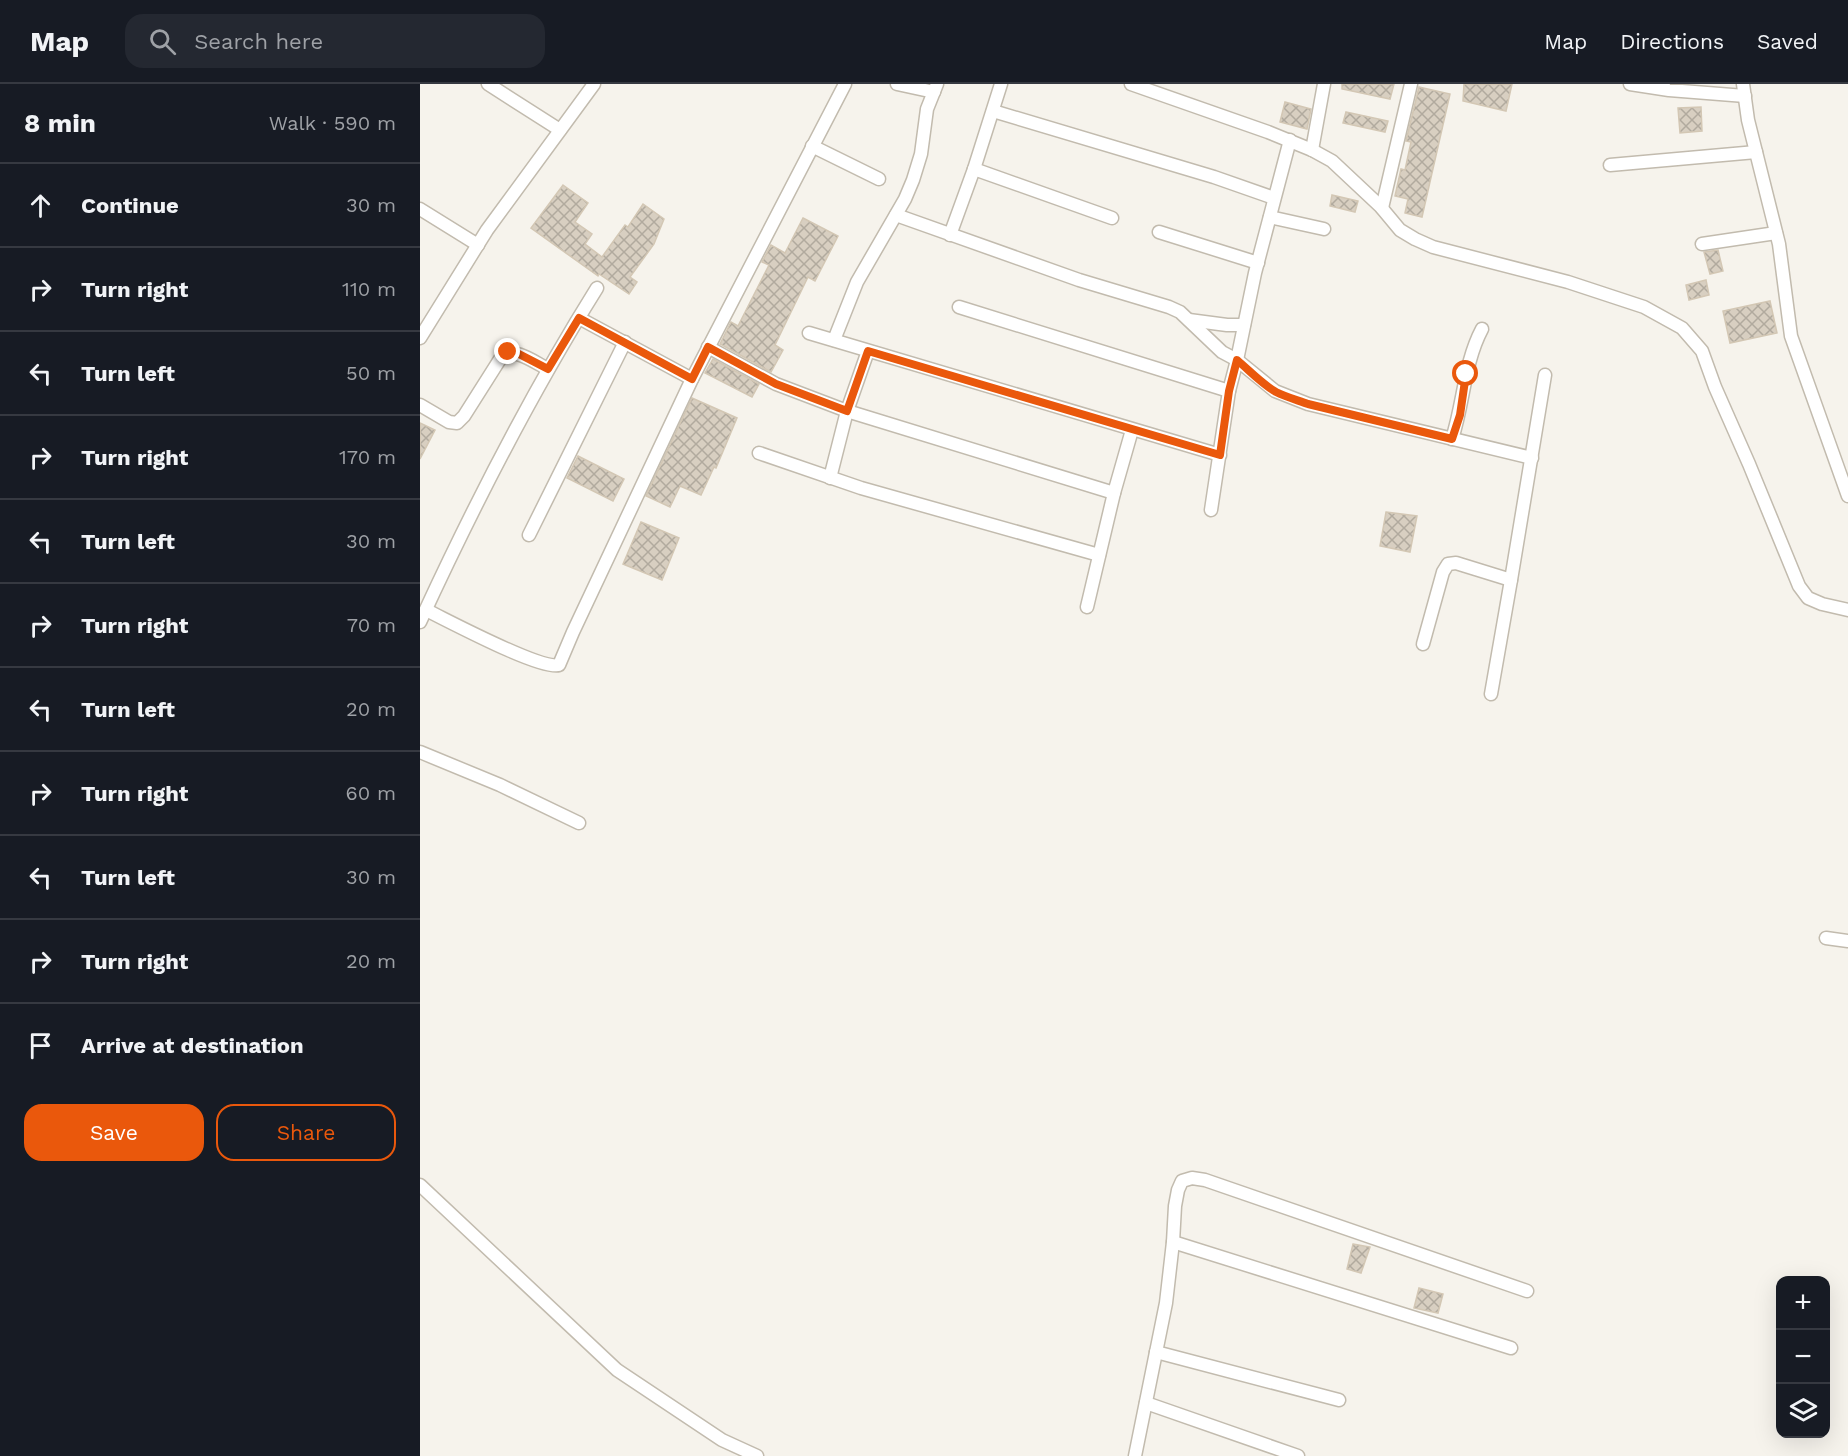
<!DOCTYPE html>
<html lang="en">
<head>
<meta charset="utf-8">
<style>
	:root { --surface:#171b24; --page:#242831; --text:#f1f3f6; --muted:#9ea1a6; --line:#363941; --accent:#ea580c }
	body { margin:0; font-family:"Work Sans",sans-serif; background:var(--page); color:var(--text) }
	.controls { position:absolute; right:18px; bottom:18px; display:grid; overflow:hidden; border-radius:12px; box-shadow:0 6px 24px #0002 }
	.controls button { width:54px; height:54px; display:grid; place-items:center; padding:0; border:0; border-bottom:2px solid var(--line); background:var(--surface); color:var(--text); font:30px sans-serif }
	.stop { position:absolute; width:18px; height:18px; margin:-14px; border:4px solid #ea580c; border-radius:50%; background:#fff }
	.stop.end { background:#ea580c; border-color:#fff; box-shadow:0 2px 6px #0008 }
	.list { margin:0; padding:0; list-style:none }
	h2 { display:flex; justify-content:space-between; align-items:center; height:78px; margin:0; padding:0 24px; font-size:26px }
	h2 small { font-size:20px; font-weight:400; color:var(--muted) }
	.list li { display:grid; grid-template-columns:39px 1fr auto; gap:18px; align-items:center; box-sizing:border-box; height:84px; padding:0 24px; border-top:2px solid var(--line) }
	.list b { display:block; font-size:22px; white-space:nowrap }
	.list em { font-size:20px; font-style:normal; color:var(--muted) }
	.actions { display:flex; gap:12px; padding:18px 24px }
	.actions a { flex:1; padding:14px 0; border:2px solid var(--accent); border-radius:18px; text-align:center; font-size:21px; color:var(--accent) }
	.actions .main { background:var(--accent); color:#fff }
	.icon { flex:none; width:33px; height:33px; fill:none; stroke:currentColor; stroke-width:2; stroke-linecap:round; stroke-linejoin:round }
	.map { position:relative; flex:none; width:1428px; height:1372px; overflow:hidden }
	header { display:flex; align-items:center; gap:36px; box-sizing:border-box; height:84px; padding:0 30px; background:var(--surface); border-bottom:2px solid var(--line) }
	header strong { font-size:28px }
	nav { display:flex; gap:33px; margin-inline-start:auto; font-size:21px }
	.search { width:420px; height:54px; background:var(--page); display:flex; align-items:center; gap:15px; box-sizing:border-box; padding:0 21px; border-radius:18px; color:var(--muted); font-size:22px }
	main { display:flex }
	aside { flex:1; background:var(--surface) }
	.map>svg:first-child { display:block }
	.building { fill:url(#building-cross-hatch); stroke:#d3c7b4; stroke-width:1.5 }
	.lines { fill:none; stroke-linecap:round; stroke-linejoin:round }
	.street-casing { stroke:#c2bbae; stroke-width:15 }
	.street { stroke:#fff; stroke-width:12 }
	.route { stroke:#ea580c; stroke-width:8 }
</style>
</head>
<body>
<header>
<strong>Map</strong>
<div class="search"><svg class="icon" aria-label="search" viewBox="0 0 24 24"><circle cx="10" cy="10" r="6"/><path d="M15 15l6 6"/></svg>Search here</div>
<nav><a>Map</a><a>Directions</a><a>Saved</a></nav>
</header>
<main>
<aside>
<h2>8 min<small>Walk · 590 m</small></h2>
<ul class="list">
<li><svg class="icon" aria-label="ahead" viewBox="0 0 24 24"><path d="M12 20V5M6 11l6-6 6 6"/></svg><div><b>Continue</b></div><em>30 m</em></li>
<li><svg class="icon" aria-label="right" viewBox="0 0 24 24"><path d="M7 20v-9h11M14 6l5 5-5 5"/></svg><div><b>Turn right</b></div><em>110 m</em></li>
<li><svg class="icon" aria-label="left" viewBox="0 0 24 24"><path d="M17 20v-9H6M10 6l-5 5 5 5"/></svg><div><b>Turn left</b></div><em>50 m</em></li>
<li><svg class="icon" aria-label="right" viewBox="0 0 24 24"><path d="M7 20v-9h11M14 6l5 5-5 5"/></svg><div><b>Turn right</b></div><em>170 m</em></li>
<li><svg class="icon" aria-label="left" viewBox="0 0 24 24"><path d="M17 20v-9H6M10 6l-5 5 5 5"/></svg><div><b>Turn left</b></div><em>30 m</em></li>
<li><svg class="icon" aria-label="right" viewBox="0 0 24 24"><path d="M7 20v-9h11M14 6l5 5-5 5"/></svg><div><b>Turn right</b></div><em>70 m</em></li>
<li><svg class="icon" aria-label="left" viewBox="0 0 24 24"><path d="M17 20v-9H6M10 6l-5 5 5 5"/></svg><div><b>Turn left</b></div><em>20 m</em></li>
<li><svg class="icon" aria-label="right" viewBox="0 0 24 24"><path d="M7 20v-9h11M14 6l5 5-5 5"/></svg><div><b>Turn right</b></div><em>60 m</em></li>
<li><svg class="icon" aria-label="left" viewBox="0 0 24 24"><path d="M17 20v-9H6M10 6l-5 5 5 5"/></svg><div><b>Turn left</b></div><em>30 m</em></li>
<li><svg class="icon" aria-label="right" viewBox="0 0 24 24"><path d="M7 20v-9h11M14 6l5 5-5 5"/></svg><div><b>Turn right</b></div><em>20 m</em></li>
<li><svg class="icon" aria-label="arrive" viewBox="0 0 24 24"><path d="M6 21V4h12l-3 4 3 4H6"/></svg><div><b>Arrive at destination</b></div></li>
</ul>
<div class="actions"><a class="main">Save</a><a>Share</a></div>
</aside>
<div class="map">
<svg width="1428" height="1372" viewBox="0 0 1428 1372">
	<defs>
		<pattern id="building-cross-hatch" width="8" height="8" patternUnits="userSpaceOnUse" patternTransform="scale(1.5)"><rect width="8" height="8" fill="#d8cfc1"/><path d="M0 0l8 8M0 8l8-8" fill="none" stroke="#b1aa9e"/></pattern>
	</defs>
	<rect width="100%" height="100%" fill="#f6f3ec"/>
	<g class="building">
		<polygon points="922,0 974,0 970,15 922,5"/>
		<polygon points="1044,0 1092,0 1086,27 1043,17"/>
		<polygon points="999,3 1030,10 1002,133 985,129 988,115 975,112 981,85 985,86 991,58 986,57"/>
		<polygon points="865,18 891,25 887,45 860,38"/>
		<polygon points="1281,23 1282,47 1260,49 1258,24"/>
		<polygon points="926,28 968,37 965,48 923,39"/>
		<polygon points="143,101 168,119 155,138 172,150 165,160 182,173 205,141 208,143 223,120 244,135 234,160 210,193 217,198 209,210 179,190 178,192 111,144"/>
		<polygon points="912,111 938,117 935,128 910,122"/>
		<polygon points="383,134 418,152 395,197 388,193 355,261 363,266 351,288 300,260 311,238 318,242 349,181 342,178 351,161 365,169"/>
		<polygon points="1298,166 1303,187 1290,190 1284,168"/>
		<polygon points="1286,196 1289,211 1269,216 1266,201"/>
		<polygon points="1350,217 1357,249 1310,259 1303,227"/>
		<polygon points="293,275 339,300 332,313 285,289"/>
		<polygon points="272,314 317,334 296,384 294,383 281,411 260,402 250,423 226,412"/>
		<polygon points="0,339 15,346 0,375"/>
		<polygon points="158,372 204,395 193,417 147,394"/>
		<polygon points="966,428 997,432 990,468 960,462"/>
		<polygon points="221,438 259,454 242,496 203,480"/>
		<polygon points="933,1160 950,1163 941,1189 927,1185"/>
		<polygon points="999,1204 1023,1210 1018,1229 994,1224"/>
	</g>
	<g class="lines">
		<g class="street-casing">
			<g id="street">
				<polyline points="68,0 140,46"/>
				<polyline points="477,0 514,8"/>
				<polyline points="711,0 848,48 892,66 912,77 960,122 980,146 995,155 1013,163 1148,198 1224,223 1262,244 1282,267 1295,303 1329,380 1379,502 1388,514 1402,520 1428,526"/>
				<polyline points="1210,0 1249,6 1325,12"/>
				<polyline points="1323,0 1328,36 1359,160 1371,252 1428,412"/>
				<polyline points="573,27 794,93 854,114"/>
				<polyline points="392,62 459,95"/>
				<polyline points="892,66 904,0"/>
				<polyline points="1190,81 1336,68"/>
				<polyline points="554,85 692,134"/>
				<polyline points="962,124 991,0"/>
				<polyline points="0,125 58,161"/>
				<polyline points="476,131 659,196 749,223 760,228 802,268 817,276 855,307 888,320 1112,374"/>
				<polyline points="850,133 904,145"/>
				<polyline points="739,148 838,179"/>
				<polyline points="530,151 554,85 581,0"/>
				<polyline points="1282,160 1356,149"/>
				<polyline points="539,223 809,307"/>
				<polyline points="159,234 272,295"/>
				<polyline points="769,236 807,241 824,241"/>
				<polyline points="389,249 800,371"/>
				<polyline points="0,254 67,146 174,0"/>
				<polyline points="414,256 437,198 485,115 493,96 501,70 507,25 517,0"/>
				<polyline points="288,263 356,300 427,327 694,409"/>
				<path d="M0,321l29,17 8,1 7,-7 38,-60c14,-9 33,7 46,13"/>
				<path d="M1032,355c12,-37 12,-76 30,-110"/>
				<polyline points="339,369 441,404 679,471"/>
				<polyline points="410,394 427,327 448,267"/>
				<polyline points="791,426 809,307 817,276 835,189 870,56"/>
				<polyline points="109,451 205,258"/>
				<polyline points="667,523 694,409 712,346"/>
				<path d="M6,526c23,11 114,60 133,55l14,-33 119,-253 153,-295"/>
				<path d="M0,538c53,-115 110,-227 177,-334"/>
				<polyline points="1003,560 1023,488 1028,480 1036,479 1091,496"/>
				<polyline points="1071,610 1091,496 1125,291"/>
				<polyline points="0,668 80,701 159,739"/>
				<polyline points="1406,854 1428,857"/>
				<polyline points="0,1101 197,1286 302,1356 337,1372"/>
				<polyline points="753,1158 1091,1264"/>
				<polyline points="736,1268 919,1316"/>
				<polyline points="726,1319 878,1372"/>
				<polyline points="715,1372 746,1219 753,1158 755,1122 758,1106 762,1097 772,1094 785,1096 1107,1207"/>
			</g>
		</g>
		<use href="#street" class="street"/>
	</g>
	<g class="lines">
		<path class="route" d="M88,268l9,1 31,16 31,-51 113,61 16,-32 68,37 71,27 21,-60 352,104 9,-64 8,-31c13,11 25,24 39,32 10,5 21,8 32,12l144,35 8,-24 6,-41"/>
	</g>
</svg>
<div class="controls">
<button>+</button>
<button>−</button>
<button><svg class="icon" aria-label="layers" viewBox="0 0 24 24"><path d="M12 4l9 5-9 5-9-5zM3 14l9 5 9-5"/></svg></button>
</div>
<div class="stop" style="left:1046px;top:290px"></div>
<div class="stop end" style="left:88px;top:268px"></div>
</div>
</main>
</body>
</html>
